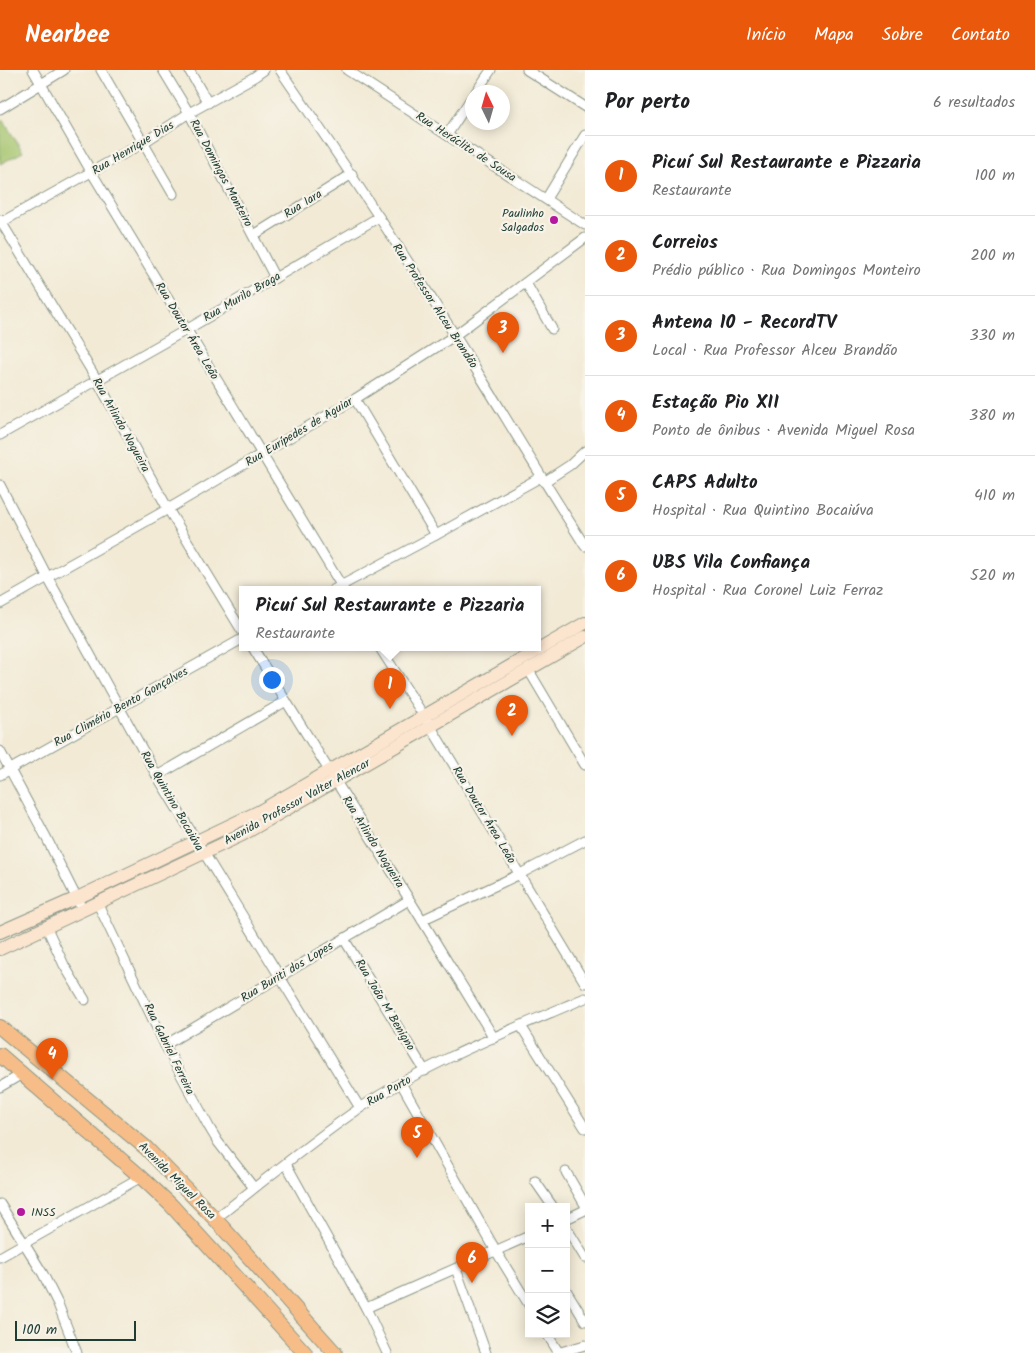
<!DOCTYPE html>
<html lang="pt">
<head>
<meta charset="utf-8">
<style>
	:root { --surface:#fff; --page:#f2f2f2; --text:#202124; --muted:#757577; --line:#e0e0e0; --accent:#ea580c }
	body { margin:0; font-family:Kalam,sans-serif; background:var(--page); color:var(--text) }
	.controls { position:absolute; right:15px; bottom:15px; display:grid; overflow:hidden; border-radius:0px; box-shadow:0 2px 12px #0003 }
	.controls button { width:45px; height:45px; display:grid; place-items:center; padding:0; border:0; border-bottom:1px solid var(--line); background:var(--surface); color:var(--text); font:25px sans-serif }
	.compass { position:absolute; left:465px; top:15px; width:45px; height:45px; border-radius:50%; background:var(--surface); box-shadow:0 2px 12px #0003; rotate:355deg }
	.scale { position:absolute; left:15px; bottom:12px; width:121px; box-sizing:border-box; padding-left:5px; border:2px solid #1f3d34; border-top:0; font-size:14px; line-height:18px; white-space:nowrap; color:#1f3d34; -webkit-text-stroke:4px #f7f3e8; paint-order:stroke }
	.you { position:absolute; left:271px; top:609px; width:18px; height:18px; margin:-12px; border:4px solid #fff; border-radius:50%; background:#1a73e8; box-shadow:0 0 0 8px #1a73e833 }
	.badge { display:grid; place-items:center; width:32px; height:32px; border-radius:50%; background:var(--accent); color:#fff; font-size:16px; font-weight:700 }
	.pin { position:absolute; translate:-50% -41px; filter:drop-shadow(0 1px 2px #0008) }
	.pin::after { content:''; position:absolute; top:26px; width:18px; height:15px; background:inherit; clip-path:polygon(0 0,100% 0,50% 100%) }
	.popup { position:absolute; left:239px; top:516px; width:302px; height:65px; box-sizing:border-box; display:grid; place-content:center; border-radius:0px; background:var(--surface); filter:drop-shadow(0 1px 4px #0005); font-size:16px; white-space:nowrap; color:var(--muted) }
	.popup b { font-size:19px; color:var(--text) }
	.popup::after { content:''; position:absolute; left:50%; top:100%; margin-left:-10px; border:10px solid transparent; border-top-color:var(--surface) }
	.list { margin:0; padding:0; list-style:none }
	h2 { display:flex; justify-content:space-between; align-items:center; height:65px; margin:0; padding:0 20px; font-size:21px }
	h2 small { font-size:16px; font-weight:400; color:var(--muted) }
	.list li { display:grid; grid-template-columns:32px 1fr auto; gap:15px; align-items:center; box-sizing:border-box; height:80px; padding:0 20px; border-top:1px solid var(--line) }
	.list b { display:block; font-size:19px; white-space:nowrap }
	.list p { margin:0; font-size:16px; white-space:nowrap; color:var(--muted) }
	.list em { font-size:16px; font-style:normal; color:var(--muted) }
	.icon { flex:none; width:28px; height:28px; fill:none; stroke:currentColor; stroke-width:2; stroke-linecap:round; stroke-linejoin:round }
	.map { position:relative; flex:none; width:585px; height:1283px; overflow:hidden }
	header { display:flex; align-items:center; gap:30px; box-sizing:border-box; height:70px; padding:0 25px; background:var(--accent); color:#fff }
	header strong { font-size:24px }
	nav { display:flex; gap:28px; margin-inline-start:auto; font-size:18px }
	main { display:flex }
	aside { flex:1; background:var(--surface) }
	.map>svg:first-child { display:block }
	.green { fill:#a5c56e; stroke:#628151 }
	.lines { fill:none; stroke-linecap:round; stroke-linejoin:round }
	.minor-casing { stroke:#889484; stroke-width:11 }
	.secondary-casing { stroke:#889484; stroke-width:14 }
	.primary-casing { stroke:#889484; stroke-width:16 }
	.minor { stroke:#fff; stroke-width:9 }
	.secondary { stroke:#fce5cf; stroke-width:12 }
	.primary { stroke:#f7bd88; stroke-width:14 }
	.poi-dot { fill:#b5179e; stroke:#f7f3e8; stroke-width:2 }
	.labels { text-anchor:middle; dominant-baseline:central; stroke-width:4.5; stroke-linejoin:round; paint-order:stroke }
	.street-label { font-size:12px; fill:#1f3d34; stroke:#f7f3e8 }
	.poi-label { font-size:12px; fill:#1f3d34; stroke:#f7f3e8; text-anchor:end }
</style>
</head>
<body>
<header>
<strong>Nearbee</strong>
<nav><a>Início</a><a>Mapa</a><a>Sobre</a><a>Contato</a></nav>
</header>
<main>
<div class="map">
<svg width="585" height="1283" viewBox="0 0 585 1283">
	<rect width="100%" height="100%" fill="#f7f3e8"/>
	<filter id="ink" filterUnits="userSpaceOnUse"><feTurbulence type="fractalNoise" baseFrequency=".02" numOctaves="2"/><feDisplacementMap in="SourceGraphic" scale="10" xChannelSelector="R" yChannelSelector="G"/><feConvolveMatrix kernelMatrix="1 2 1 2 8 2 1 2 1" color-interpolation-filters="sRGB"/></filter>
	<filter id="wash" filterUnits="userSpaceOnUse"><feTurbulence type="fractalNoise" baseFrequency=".0096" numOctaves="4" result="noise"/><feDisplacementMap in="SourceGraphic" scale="20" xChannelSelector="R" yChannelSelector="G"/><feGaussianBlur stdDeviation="1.12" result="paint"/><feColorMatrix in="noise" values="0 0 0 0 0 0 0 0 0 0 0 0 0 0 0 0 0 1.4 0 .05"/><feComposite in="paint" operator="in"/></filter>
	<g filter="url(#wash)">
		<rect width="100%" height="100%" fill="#f2ead5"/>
		<polygon class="green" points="3,50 23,82 0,94 0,52"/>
	</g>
	<g filter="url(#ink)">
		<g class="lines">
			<g class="minor-casing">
				<g id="minor">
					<polyline points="33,0 92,103 344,520"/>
					<polyline points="101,0 173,124"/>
					<polyline points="163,0 189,43 275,208"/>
					<polyline points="189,0 208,33"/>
					<path d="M280,0c71,103 140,208 205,314 33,54 66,109 100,162"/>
					<polyline points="347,0 585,155"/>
					<polyline points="527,0 585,37"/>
					<polyline points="476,22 491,0"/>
					<polyline points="0,39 64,0"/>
					<polyline points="447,65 472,27"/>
					<polyline points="546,129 585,65"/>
					<polyline points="0,150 97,310 168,439 242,561"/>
					<polyline points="0,153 143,73 189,43 254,7 264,0"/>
					<polyline points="254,165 352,104"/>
					<polyline points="526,213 552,259"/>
					<polyline points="355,329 436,465"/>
					<polyline points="0,365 186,260 379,147"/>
					<polyline points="544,412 570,395 585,381"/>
					<polyline points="0,415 48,508 157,706 360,1038"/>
					<polyline points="333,520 436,465 541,407"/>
					<polyline points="0,534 168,439 355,329 454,266 585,168"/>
					<polyline points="253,578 422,850 494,968"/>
					<polyline points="380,578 431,657 585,913"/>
					<polyline points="528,599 585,695"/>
					<polyline points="0,681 45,765 82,839"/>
					<polyline points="0,705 242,569"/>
					<polyline points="157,706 286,631"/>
					<polyline points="97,832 165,975 209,1057 218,1072 254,1118"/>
					<polyline points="422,850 520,804 585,770"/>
					<polyline points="46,856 64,895 85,930"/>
					<polyline points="344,869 425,1001"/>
					<polyline points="521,956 585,1058"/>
					<polyline points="165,975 409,830"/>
					<polyline points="401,1013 496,1181 529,1235"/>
					<polyline points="0,1017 22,1004"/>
					<polyline points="286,1094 366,1238 387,1283"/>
					<polyline points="566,1102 585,1135"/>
					<polyline points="535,1111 553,1137"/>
					<polyline points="0,1134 43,1204 58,1234 77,1283"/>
					<path d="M215,1149c48,-37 95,-77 145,-111 68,-46 149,-77 225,-110"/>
					<polyline points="566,1149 585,1140"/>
					<polyline points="566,1157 585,1188"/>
					<polyline points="0,1187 141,1107"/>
					<polyline points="456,1199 486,1283"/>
					<polyline points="566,1220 585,1251"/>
					<polyline points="366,1238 529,1166"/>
					<polyline points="547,1264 559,1283"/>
					<polyline points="557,1283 585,1275"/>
				</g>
			</g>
			<g class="secondary-casing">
				<g id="secondary">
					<polyline points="0,862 77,828 260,741 585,553"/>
					<polyline points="0,879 242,765 585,567"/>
				</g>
			</g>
			<g class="primary-casing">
				<g id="primary">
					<polyline points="0,957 145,1077 215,1149 335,1283"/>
					<polyline points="0,985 141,1107 171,1135 305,1283"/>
				</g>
			</g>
			<use href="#minor" class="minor"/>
			<use href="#secondary" class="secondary"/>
			<use href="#primary" class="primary"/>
		</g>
	</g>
	<g class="poi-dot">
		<circle cx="554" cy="150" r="5"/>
		<circle cx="21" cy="1142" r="5"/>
	</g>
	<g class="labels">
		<g class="street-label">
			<text transform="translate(466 77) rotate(33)">Rua Heráclito de Sousa</text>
			<text transform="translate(133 78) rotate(-31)">Rua Henrique Dias</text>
			<text transform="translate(221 103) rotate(62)">Rua Domingos Monteiro</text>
			<text transform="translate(303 134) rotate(-32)">Rua Iara</text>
			<text transform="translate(242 227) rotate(-30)">Rua Murilo Braga</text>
			<text transform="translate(435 236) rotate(57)">Rua Professor Alceu Brandão</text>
			<text transform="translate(187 261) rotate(59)">Rua Doutor Área Leão</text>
			<text transform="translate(121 355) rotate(61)">Rua Arlindo Nogueira</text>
			<text transform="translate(299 362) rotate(-31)">Rua Eurípedes de Aguiar</text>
			<text transform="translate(121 637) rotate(-29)">Rua Climério Bento Gonçalves</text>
			<text transform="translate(172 731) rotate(60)">Rua Quintino Bocaiúva</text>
			<text transform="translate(297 732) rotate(-29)">Avenida Professor Valter Alencar</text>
			<text transform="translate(484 745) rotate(59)">Rua Doutor Área Leão</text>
			<text transform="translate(373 772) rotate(58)">Rua Arlindo Nogueira</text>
			<text transform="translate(287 902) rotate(-31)">Rua Buriti dos Lopes</text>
			<text transform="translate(385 935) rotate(59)">Rua João M Benigno</text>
			<text transform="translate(169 979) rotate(64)">Rua Gabriel Ferreira</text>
			<text transform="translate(389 1021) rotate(-30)">Rua Porto</text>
			<text transform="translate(177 1111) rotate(45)">Avenida Miguel Rosa</text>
		</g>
		<g class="poi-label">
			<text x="544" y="143">Paulinho<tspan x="544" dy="14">Salgados</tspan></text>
			<text x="31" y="1142" text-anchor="start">INSS</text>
		</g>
	</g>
</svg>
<div class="controls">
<button>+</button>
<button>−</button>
<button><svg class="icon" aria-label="layers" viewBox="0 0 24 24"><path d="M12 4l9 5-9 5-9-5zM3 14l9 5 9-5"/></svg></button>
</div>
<svg class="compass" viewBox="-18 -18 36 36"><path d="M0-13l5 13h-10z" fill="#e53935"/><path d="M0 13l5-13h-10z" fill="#757577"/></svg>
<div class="scale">100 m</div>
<div class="you"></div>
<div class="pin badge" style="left:390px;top:639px">1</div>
<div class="popup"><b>Picuí Sul Restaurante e Pizzaria</b>Restaurante</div>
<div class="pin badge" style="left:512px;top:666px">2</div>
<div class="pin badge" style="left:503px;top:283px">3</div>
<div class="pin badge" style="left:52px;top:1009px">4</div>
<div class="pin badge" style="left:417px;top:1088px">5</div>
<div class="pin badge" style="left:472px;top:1213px">6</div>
</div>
<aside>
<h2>Por perto<small>6 resultados</small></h2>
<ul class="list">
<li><span class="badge">1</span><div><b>Picuí Sul Restaurante e Pizzaria</b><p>Restaurante</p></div><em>100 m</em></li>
<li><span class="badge">2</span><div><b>Correios</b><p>Prédio público · Rua Domingos Monteiro</p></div><em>200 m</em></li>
<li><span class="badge">3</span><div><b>Antena 10 - RecordTV</b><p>Local · Rua Professor Alceu Brandão</p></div><em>330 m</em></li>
<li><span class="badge">4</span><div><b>Estação Pio XII</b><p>Ponto de ônibus · Avenida Miguel Rosa</p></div><em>380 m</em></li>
<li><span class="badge">5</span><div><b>CAPS Adulto</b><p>Hospital · Rua Quintino Bocaiúva</p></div><em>410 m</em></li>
<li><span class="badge">6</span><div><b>UBS Vila Confiança</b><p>Hospital · Rua Coronel Luiz Ferraz</p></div><em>520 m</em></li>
</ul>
</aside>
</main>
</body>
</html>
